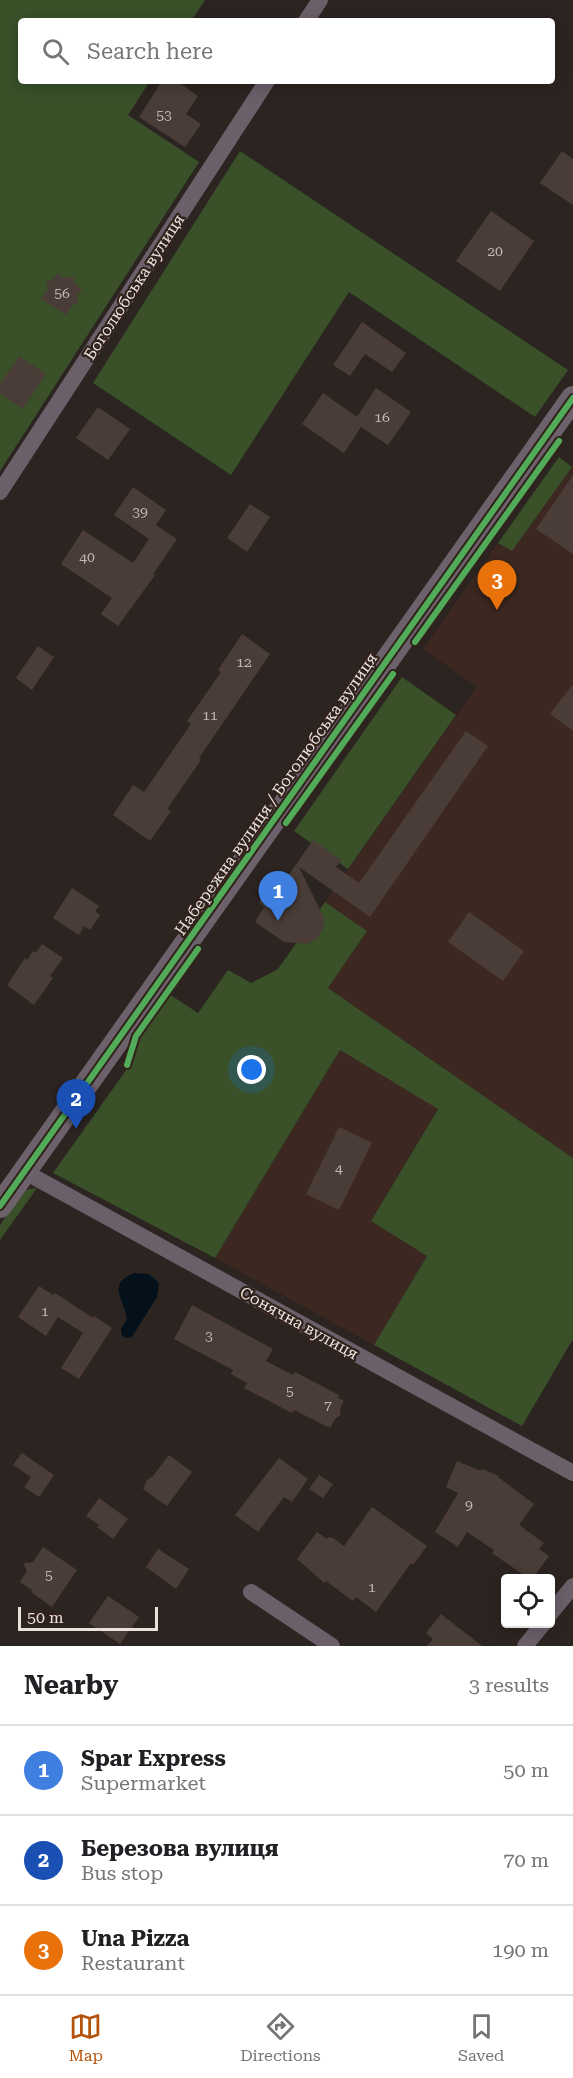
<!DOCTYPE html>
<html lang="en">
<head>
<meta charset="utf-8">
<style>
	:root { --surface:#fff; --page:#f6f6f6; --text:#202124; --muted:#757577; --line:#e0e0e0; --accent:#b45309 }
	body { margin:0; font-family:"Roboto Serif",serif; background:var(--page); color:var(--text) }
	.controls { position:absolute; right:18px; bottom:18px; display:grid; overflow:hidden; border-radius:6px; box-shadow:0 3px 15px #0003 }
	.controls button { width:54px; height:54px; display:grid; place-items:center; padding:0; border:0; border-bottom:2px solid var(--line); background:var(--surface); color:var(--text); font:30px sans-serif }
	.scale { position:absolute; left:18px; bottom:15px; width:140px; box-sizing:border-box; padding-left:6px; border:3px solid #ebe0dc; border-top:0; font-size:16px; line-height:21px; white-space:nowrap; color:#ebe0dc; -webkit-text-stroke:4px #31221c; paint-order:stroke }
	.you { position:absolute; left:252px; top:1070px; width:21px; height:21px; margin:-15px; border:4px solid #fff; border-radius:50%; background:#1a73e8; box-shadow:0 0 0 9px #1a73e833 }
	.badge { display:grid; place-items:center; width:39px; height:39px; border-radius:50%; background:var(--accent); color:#fff; font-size:20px; font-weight:700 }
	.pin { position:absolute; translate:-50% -50px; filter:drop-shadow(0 2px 3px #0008) }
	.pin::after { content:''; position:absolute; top:32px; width:21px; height:18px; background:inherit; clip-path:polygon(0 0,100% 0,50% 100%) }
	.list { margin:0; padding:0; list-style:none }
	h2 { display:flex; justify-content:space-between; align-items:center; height:78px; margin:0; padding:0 24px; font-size:26px }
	h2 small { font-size:20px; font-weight:400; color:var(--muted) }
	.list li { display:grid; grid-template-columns:39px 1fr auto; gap:18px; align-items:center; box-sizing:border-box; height:90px; padding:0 24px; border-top:2px solid var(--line) }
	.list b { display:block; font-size:22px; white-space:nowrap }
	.list p { margin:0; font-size:20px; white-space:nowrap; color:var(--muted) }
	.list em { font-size:20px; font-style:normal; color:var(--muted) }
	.icon { flex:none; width:33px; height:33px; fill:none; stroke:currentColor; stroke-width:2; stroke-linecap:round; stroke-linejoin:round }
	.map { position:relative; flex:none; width:573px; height:1646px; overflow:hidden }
	.search { position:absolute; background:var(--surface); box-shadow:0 3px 15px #0003; left:18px; right:18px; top:18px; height:66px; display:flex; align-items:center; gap:15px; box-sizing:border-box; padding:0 21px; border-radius:6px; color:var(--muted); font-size:22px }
	.sheet { height:348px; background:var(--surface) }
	nav { display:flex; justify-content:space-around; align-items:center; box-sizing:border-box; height:84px; border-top:2px solid var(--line); background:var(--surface); font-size:16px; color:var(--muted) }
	nav a { display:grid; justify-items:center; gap:3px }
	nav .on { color:var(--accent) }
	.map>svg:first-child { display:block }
	.built { fill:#3c2820 }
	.green { fill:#395029 }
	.water { fill:#04111a }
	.building { fill:#4a3d37 }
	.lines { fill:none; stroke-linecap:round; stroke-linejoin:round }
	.street { stroke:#6b606a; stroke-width:16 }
	.secondary { stroke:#6d616c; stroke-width:24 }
	.cycleway-casing { stroke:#31221c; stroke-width:10 }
	.cycleway { stroke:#51ab58; stroke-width:6 }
	.labels { text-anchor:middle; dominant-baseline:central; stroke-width:4.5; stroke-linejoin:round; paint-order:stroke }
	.number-label { font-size:14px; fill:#c3b7b3 }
	.street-label { font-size:16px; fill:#ebe0dc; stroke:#31221c }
</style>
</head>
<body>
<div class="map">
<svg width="573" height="1646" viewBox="0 0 573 1646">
	<rect width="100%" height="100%" fill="#2c2421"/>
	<g class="built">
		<polygon points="573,465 573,1158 328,988 367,931 325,902 477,687 423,649 498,543 512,551"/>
		<polygon points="340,1050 438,1108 371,1221 427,1255 374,1345 215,1258"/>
	</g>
	<g class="green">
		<polygon points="0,0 205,0 191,21 21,21 21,81 150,81 128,115 199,162 0,471"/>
		<polygon points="240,151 568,370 535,417 349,292 231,475 93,383"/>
		<polygon points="559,457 572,467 512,551 498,543"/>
		<polygon points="402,677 456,715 348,869 294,831"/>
		<polygon points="325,902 367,931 328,988 573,1158 573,1339 522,1426 374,1345 427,1256 371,1221 438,1109 340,1050 215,1258 53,1173 129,1066 138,1037 169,994 198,1013 228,970 251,983 278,969"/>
		<polygon points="37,1188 0,1240 0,1225 23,1192 29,1189"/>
	</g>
	<path class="water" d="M135,1273l14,1 10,9 -2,14 -25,40 -5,1 -5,-2 -1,-7 6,-10c-2,-20 -22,-35 8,-46z"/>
	<g class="building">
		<polygon points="162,81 177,81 198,96 186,114 201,124 185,147 139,117"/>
		<polygon points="562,151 573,159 573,205 540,183"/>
		<polygon points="491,211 534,241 500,291 456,261"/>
		<polygon points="57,273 64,278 73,276 75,284 82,289 77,296 78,303 73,304 66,315 41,299 48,288 46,282 52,280"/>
		<polygon points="362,322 406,353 392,372 365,354 350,376 333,365"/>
		<polygon points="19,356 46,374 23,409 0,394 0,384"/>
		<polygon points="376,388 411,412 388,445 361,427 344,453 302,424 323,393 357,417"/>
		<polygon points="98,407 130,429 108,460 76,438"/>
		<polygon points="573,475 573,554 536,529"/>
		<polygon points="133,487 166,510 156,525 177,539 153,574 155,575 118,626 101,614 112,598 61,564 83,530 133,563 149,539 114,515"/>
		<polygon points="250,504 270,517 247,552 227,538"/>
		<polygon points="242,634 270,654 199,758 201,760 167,809 171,811 150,841 113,815 133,785 144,792 191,724 187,721 221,672 218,670"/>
		<polygon points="38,646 54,657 32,690 16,678"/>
		<polygon points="573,684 573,731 550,714"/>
		<polygon points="466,731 488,746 370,917 299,867 324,918 323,929 317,939 307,944 284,942 255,922 264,907 259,903 261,897 264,892 279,884 284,877 286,879 313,840 341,860 336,867 359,883"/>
		<polygon points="72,888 99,906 95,911 100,915 90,930 84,926 79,935 53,918"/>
		<polygon points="469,912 524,951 503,981 448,942"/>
		<polygon points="42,944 63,958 50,976 53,978 34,1005 7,985 25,958 27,960 33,951 36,953"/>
		<polygon points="339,1127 372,1143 339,1210 306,1194"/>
		<polygon points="39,1286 53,1295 55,1293 93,1318 94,1316 112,1328 79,1379 61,1368 83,1333 58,1317 46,1336 18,1317"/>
		<polygon points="192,1305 273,1349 266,1361 293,1375 295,1372 339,1395 338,1398 344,1401 340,1409 341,1415 336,1418 330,1428 294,1410 292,1413 244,1388 247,1383 231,1374 233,1370 174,1339"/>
		<polygon points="22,1453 54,1475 39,1497 24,1487 31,1477 13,1465"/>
		<polygon points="169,1455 192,1472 167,1506 143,1489 147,1480 153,1476"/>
		<polygon points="279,1458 308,1479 292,1502 284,1497 258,1532 235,1515"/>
		<polygon points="457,1461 481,1471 482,1469 499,1476 498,1477 534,1504 519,1525 544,1543 539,1549 549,1556 533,1578 528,1578 492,1553 494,1550 467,1532 458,1547 435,1532 458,1493 446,1487"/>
		<polygon points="319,1475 333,1484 323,1498 309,1489"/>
		<polygon points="99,1498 128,1519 113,1539 97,1527 99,1525 86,1516"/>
		<polygon points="372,1507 427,1546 413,1565 411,1563 376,1612 356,1597 353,1601 326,1581 324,1583 297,1559 317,1532 327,1539 329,1537 333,1538 344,1546"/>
		<polygon points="43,1547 77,1570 52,1607 31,1592 32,1590 20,1582 27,1571 23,1563 33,1562"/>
		<polygon points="158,1549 189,1569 176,1589 146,1567"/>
		<polygon points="108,1596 139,1617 120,1644 89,1623"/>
		<polygon points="441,1614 482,1646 427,1646 433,1639 426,1633"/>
	</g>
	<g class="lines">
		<g class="street">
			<polyline points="306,21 320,0"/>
			<polyline points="0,492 267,81"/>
			<polyline points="25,1172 573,1473"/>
			<polyline points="251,1592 332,1646"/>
			<polyline points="550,1614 573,1586"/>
			<polyline points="525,1646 543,1624"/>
		</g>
		<polyline class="secondary" points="0,1206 573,398"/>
		<g class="cycleway-casing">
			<g id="cycleway">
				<polyline points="415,642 559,441"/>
				<polyline points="286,823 393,674"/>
				<polyline points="127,1065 136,1036 198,949"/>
				<polyline points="0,1206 573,398"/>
			</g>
		</g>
		<use href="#cycleway" class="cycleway"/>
	</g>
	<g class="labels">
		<g class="number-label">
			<text x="164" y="115">53</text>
			<text x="495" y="251">20</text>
			<text x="62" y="293">56</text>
			<text x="382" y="417">16</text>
			<text x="140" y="512">39</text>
			<text x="87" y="557">40</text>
			<text x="244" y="662">12</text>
			<text x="210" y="715">11</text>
			<text x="339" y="1168">4</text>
			<text x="45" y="1311">1</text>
			<text x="209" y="1336">3</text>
			<text x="290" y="1391">5</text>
			<text x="328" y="1405">7</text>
			<text x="469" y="1505">9</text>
			<text x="49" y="1575">5</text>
			<text x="372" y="1587">1</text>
		</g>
		<g class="street-label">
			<text transform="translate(134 287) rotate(-57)">Боголюбська вулиця</text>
			<text transform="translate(276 794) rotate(-55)">Набережна вулиця / Боголюбська вулиця</text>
			<text transform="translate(299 1323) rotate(29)">Сонячна вулиця</text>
		</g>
	</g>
</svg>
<div class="controls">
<button><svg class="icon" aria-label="locate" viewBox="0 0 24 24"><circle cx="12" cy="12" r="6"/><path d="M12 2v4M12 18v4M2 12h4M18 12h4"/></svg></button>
</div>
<div class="scale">50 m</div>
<div class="you"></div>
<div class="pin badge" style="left:278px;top:921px;background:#3f7fe0">1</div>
<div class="pin badge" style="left:76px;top:1129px;background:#1a4fb4">2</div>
<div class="pin badge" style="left:497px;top:610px;background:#e8710a">3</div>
<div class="search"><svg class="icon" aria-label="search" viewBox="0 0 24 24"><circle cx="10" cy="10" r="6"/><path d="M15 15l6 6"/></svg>Search here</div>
</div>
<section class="sheet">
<h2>Nearby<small>3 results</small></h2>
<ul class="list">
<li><span class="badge" style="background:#3f7fe0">1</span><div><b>Spar Express</b><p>Supermarket</p></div><em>50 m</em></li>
<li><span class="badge" style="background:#1a4fb4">2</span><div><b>Березова вулиця</b><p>Bus stop</p></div><em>70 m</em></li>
<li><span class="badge" style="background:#e8710a">3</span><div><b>Una Pizza</b><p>Restaurant</p></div><em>190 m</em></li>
</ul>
</section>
<nav>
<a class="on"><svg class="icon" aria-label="map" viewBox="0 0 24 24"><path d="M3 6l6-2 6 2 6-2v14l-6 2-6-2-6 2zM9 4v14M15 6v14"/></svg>Map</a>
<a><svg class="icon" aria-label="directions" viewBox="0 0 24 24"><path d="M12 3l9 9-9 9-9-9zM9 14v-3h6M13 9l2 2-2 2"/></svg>Directions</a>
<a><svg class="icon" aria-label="saved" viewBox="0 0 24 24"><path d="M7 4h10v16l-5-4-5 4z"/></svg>Saved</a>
</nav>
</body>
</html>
